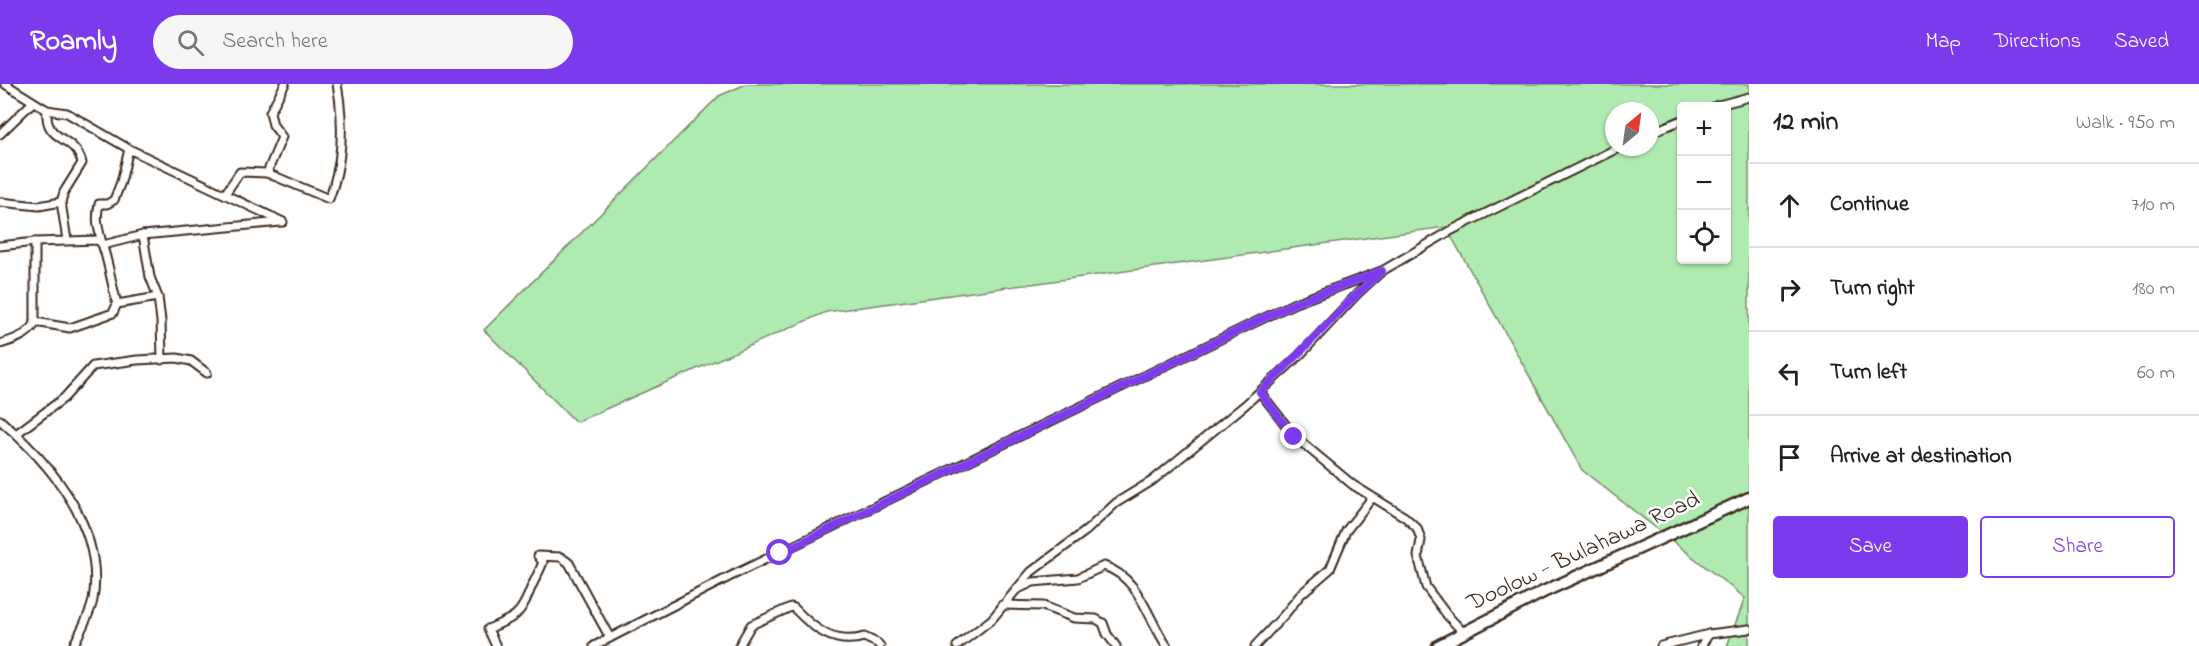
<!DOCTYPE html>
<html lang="en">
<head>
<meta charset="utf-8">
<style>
	:root { --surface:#fff; --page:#f6f6f6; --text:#202124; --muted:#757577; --line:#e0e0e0; --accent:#7c3aed }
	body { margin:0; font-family:"Indie Flower",sans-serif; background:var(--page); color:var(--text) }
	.controls { position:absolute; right:18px; top:18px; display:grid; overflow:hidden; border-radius:6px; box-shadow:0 2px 4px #0004 }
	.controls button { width:54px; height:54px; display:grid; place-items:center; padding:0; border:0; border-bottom:2px solid var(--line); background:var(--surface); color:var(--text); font:30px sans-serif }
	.compass { position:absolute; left:1605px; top:18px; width:54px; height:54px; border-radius:50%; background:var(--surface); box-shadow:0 2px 4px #0004; rotate:29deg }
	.stop { position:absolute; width:18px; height:18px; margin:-14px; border:4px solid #7c3aed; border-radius:50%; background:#fff }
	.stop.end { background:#7c3aed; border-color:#fff; box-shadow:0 2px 6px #0008 }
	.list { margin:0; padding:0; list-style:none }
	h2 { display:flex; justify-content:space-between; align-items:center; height:78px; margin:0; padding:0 24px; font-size:26px }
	h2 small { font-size:20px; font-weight:400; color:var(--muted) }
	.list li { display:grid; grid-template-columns:39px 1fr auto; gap:18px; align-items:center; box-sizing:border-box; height:84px; padding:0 24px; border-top:2px solid var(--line) }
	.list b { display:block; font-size:22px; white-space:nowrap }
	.list em { font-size:20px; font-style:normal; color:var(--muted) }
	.actions { display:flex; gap:12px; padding:18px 24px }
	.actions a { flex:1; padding:14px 0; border:2px solid var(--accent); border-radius:6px; text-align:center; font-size:21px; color:var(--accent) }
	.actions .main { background:var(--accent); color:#fff }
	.icon { flex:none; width:33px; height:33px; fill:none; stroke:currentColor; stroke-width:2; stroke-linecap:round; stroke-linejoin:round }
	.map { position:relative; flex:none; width:1749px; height:562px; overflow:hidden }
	header { display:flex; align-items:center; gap:36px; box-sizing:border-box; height:84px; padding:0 30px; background:var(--accent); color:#fff }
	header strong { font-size:28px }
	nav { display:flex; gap:33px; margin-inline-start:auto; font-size:21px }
	.search { width:420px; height:54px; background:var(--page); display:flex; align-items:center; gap:15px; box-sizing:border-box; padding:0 21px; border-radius:33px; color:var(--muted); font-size:22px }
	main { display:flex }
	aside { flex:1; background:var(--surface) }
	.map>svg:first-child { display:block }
	.green { fill:#afebb0; stroke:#758a67; stroke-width:1.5; fill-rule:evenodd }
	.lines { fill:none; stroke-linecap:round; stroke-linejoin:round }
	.street-casing { stroke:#3b2a1e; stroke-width:11 }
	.secondary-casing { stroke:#3b2a1e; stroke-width:15 }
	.street { stroke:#fff; stroke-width:7 }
	.secondary { stroke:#fff; stroke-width:10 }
	.route { stroke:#7c3aed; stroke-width:8 }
	.labels { text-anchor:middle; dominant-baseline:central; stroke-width:5; stroke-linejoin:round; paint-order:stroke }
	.street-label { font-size:24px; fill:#3b2a1e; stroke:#fff }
</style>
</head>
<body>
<header>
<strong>Roamly</strong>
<div class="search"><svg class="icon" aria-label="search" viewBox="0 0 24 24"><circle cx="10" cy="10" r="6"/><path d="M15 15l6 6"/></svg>Search here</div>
<nav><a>Map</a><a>Directions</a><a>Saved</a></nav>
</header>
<main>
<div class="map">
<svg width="1749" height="562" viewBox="0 0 1749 562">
	<rect width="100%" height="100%" fill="#fff"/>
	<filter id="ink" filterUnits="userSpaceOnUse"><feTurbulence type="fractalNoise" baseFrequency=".0167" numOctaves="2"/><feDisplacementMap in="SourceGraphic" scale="12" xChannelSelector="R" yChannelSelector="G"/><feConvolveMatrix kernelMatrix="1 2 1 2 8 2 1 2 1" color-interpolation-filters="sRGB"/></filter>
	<g filter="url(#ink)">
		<path class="green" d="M746,0h1003v562h-22l18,-48 -163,-128 -136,-243 -620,85 -250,110 -92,-92 235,-234zM1682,22h44v154h-44zM1614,27h36v36h-36z"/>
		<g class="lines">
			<g class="street-casing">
				<g id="street">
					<polyline points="5,0 47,26 67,29 129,65 283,138"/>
					<polyline points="1715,22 1749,13"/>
					<path d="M47,26c-3,33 28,24 35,53l-18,29 -3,10 6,38"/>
					<polyline points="1650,49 1682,36"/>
					<polyline points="0,50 33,18"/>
					<path d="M267,89l62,26c14,-36 15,-77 8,-115"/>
					<polyline points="225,110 240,88 267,89 282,53 273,41 270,28 285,0"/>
					<polyline points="0,118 39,122 61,118"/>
					<polyline points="143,151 150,193 158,213 161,237 162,276"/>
					<polyline points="0,162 35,158 98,156 103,161 143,151 281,138"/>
					<polyline points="117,220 158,213"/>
					<path d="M35,238l35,6 43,-15 4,-9c-5,-19 -8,-39 -14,-57 -4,-17 -8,-25 -4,-43h8l7,-4 7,-18 8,-33"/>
					<path d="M0,260c13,-4 27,-8 35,-20v-82"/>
					<polyline points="1260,308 1295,353 1353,401 1405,433 1417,444 1421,456 1418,472 1426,503 1447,531 1464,549"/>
					<path d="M0,336c51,44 105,108 93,180 -3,15 -13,32 -20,46"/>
					<polyline points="16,350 64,314 93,282 137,276 177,274 191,277 207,289"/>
					<path d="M1018,505l15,-7 45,-4 26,-12c36,12 43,52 63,80"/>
					<polyline points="1002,521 1043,522 1074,534 1096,535 1103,539 1107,550 1116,562"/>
					<path d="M496,562l-8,-17c24,-11 31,-11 41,-36 4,-11 10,-20 14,-31l-5,-6 23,1 8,6 41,75"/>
					<polyline points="594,562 733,491 1295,219 1382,187"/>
					<path d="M739,562l12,-21 40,-18 3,1c19,20 40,38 70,29l13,6 3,3"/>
					<polyline points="957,562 992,535 1031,488 1087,446 1116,419 1152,397 1245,321 1299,272 1357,210 1382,187 1452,146 1620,63"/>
					<polyline points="1255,562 1285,530 1301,510 1330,485 1346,447 1372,414"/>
					<polyline points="1661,562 1709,550 1749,545"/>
					<polyline points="1701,562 1709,550"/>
				</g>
			</g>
			<g class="secondary-casing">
				<polyline id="secondary" points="1438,562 1543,508 1749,414"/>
			</g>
			<use href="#street" class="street"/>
			<use href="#secondary" class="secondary"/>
		</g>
	</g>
	<g class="lines" filter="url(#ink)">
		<path class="route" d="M780,469l515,-250 87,-32c-43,38 -80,82 -122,121l34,45"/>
	</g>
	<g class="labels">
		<g class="street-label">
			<text transform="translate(1584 468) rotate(-25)">Doolow - Bulahawa Road</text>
		</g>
	</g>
</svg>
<div class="controls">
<button>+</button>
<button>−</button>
<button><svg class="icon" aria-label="locate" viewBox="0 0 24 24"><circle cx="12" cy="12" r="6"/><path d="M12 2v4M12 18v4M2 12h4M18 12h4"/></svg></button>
</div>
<svg class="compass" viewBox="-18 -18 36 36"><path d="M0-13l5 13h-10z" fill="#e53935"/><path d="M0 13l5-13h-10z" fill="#757577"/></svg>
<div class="stop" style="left:780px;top:469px"></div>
<div class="stop end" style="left:1294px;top:353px"></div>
</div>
<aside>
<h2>12 min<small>Walk · 950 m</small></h2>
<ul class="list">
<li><svg class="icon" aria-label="ahead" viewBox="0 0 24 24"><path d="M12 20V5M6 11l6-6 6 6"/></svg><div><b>Continue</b></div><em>710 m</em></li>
<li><svg class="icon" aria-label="right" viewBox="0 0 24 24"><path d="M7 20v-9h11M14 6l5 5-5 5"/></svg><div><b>Turn right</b></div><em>180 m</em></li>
<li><svg class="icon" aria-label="left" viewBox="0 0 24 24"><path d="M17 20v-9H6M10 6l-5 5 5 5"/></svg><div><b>Turn left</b></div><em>60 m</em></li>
<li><svg class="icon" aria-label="arrive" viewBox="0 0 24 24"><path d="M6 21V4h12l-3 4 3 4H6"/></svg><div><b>Arrive at destination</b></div></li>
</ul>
<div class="actions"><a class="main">Save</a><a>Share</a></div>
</aside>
</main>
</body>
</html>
